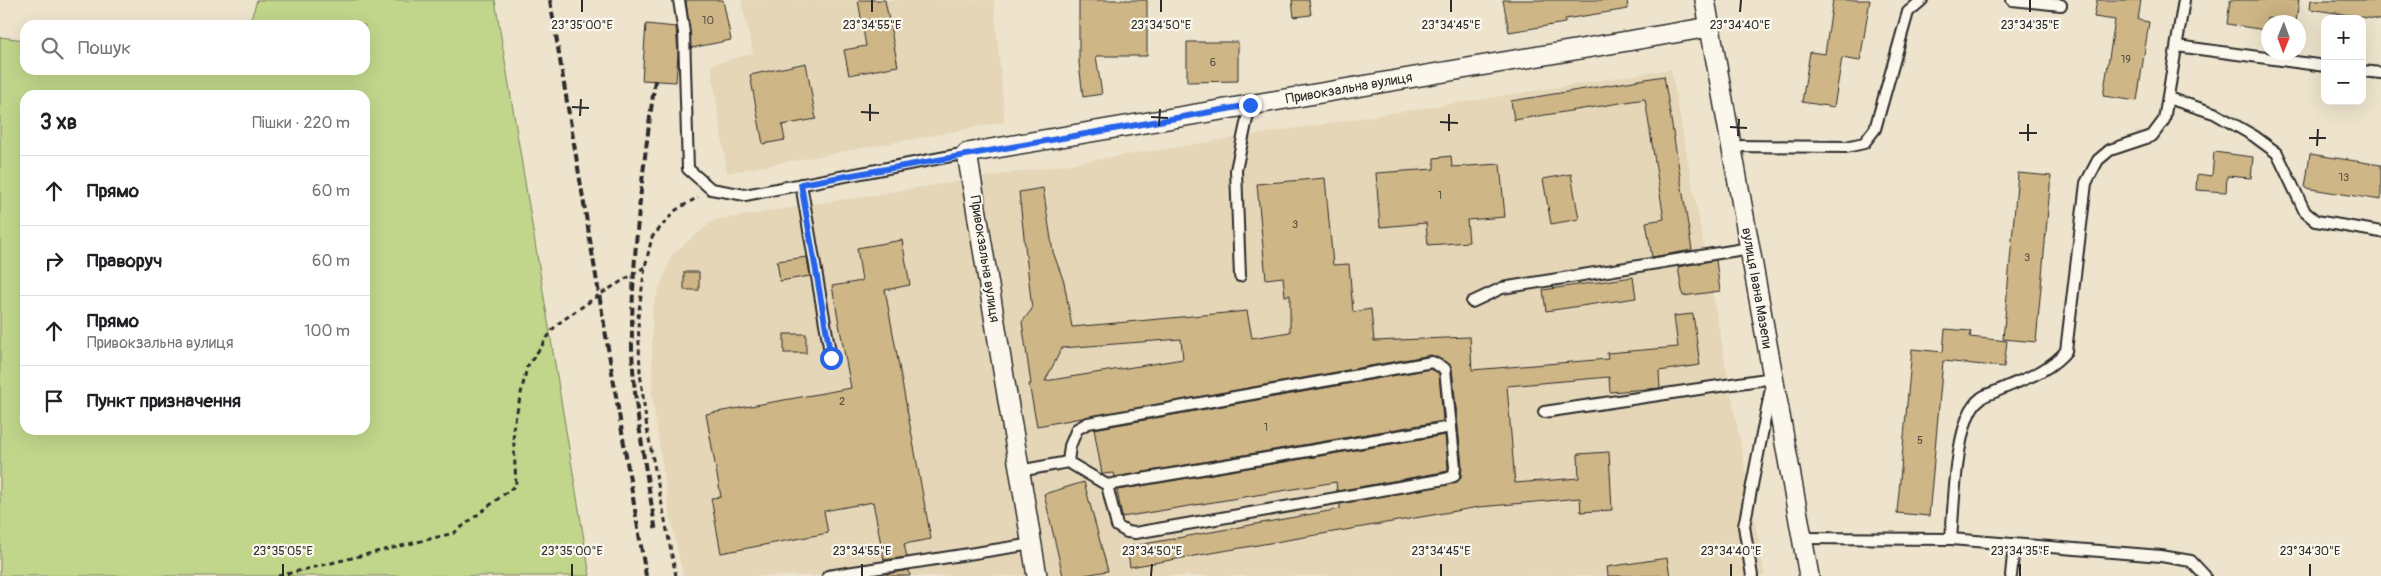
<!DOCTYPE html>
<html lang="uk">
<head>
<meta charset="utf-8">
<style>
	:root { --surface:#fff; --page:#f6f6f6; --text:#202124; --muted:#757577; --line:#e0e0e0 }
	body { margin:0; font-family:Pangolin,sans-serif; background:var(--page); color:var(--text) }
	.controls { position:absolute; right:15px; top:15px; display:grid; overflow:hidden; border-radius:10px; box-shadow:0 5px 20px #0002 }
	.controls button { width:45px; height:45px; display:grid; place-items:center; padding:0; border:0; border-bottom:1px solid var(--line); background:var(--surface); color:var(--text); font:25px sans-serif }
	.compass { position:absolute; left:2261px; top:15px; width:45px; height:45px; border-radius:50%; background:var(--surface); box-shadow:0 5px 20px #0002; rotate:181deg }
	.stop { position:absolute; width:15px; height:15px; margin:-11px; border:4px solid #2563eb; border-radius:50%; background:#fff }
	.stop.end { background:#2563eb; border-color:#fff; box-shadow:0 1px 5px #0008 }
	.list { margin:0; padding:0; list-style:none }
	h2 { display:flex; justify-content:space-between; align-items:center; height:65px; margin:0; padding:0 20px; font-size:21px }
	h2 small { font-size:16px; font-weight:400; color:var(--muted) }
	.list li { display:grid; grid-template-columns:32px 1fr auto; gap:15px; align-items:center; box-sizing:border-box; height:70px; padding:0 20px; border-top:1px solid var(--line) }
	.list b { display:block; font-size:19px; white-space:nowrap }
	.list p { margin:0; font-size:16px; white-space:nowrap; color:var(--muted) }
	.list em { font-size:16px; font-style:normal; color:var(--muted) }
	.icon { flex:none; width:28px; height:28px; fill:none; stroke:currentColor; stroke-width:2; stroke-linecap:round; stroke-linejoin:round }
	.map { position:relative; flex:none; width:2381px; height:576px; overflow:hidden }
	.search { position:absolute; background:var(--surface); box-shadow:0 5px 20px #0002; left:20px; top:20px; width:350px; height:55px; display:flex; align-items:center; gap:12px; box-sizing:border-box; padding:0 18px; border-radius:15px; color:var(--muted); font-size:19px }
	.panel { position:absolute; background:var(--surface); box-shadow:0 5px 20px #0002; left:20px; top:90px; width:350px; height:345px; border-radius:15px }
	.map>svg:first-child { display:block }
	.built { fill:#e5d6b8 }
	.green { fill:#c1d68b; stroke:#76805b; fill-rule:evenodd }
	.building { fill:#cfb686; stroke:#2b2b2b; fill-rule:evenodd }
	.lines { fill:none; stroke-linecap:round; stroke-linejoin:round }
	.lane-casing { stroke:#2b2b2b; stroke-width:14 }
	.street-casing { stroke:#2b2b2b; stroke-width:22 }
	.path { stroke:#2b2b2b; stroke-width:3; stroke-dasharray:5 4; stroke-linecap:butt }
	.lane { stroke:#fbf7ec; stroke-width:10 }
	.street { stroke:#fbf7ec; stroke-width:19 }
	.rail { stroke:#2b2b2b; stroke-width:4; stroke-dasharray:8 4; stroke-linecap:butt }
	.route { stroke:#2563eb; stroke-width:6 }
	.ticks { fill:none; stroke:#2b2b2b; stroke-width:2 }
	.labels { text-anchor:middle; dominant-baseline:central; stroke-width:4.5; stroke-linejoin:round; paint-order:stroke }
	.number-label { font-size:11px; fill:#544e42 }
	.street-label { font-size:14px; fill:#2b2b2b; stroke:#fbf7ec }
	.ticks-label { font-size:12px; text-anchor:middle; fill:#2b2b2b; stroke:#fbf7ec; stroke-width:4.5; stroke-linejoin:round; paint-order:stroke }
</style>
</head>
<body>
<div class="map">
<svg width="2381" height="576" viewBox="0 0 2381 576">
	<rect width="100%" height="100%" fill="#eee4cd"/>
	<filter id="ink" filterUnits="userSpaceOnUse"><feTurbulence type="fractalNoise" baseFrequency=".02" numOctaves="2"/><feDisplacementMap in="SourceGraphic" scale="10" xChannelSelector="R" yChannelSelector="G"/><feConvolveMatrix kernelMatrix="1 2 1 2 8 2 1 2 1" color-interpolation-filters="sRGB"/></filter>
	<g filter="url(#ink)">
		<g class="built">
			<polygon points="741,0 994,0 1005,122 727,173 711,65 753,53"/>
			<polygon points="1671,69 1765,576 683,576 669,511 652,396 652,308 672,254 714,220"/>
		</g>
		<path class="green" d="M257,0h238l95,576h-590v-539l25,3v30h340v-45h-116zM25,95h340v335h-340z"/>
		<g class="building">
			<polygon points="686,0 723,0 731,40 691,48"/>
			<polygon points="858,0 885,0 898,66 849,75 844,50 866,46"/>
			<polygon points="1079,0 1147,0 1147,56 1096,56 1102,94 1083,97 1079,63"/>
			<polygon points="1292,0 1309,0 1311,15 1294,17"/>
			<polygon points="1503,0 1627,0 1628,9 1565,19 1565,23 1509,32"/>
			<polygon points="1833,0 1870,0 1860,61 1842,58 1834,107 1802,102 1810,52 1825,54"/>
			<polygon points="2097,0 2141,0 2138,20 2149,22 2137,101 2103,96 2115,20 2094,17"/>
			<polygon points="2230,0 2299,0 2296,22 2267,18 2265,30 2227,24"/>
			<polygon points="2311,0 2381,0 2381,20 2310,9"/>
			<polygon points="646,24 676,27 678,53 676,82 642,80"/>
			<polygon points="1187,42 1238,42 1238,81 1187,82"/>
			<polygon points="806,63 816,119 782,125 785,140 763,144 750,75"/>
			<polygon points="1664,76 1692,250 1652,257 1646,222 1664,219 1645,99 1514,120 1511,101"/>
			<polygon points="2214,152 2253,157 2251,178 2227,176 2226,192 2196,190 2197,174 2212,176"/>
			<polygon points="2310,154 2381,165 2381,200 2305,188"/>
			<polygon points="1451,156 1452,167 1500,164 1505,217 1467,220 1469,242 1428,245 1426,223 1380,227 1376,173 1434,169 1434,158"/>
			<polygon points="2018,173 2051,176 2036,342 2003,339"/>
			<polygon points="1571,174 1579,219 1551,224 1543,179"/>
			<path d="M1325,178l8,87 16,-1 4,48 18,-3 3,32 96,-4 2,33 136,-11 -1,-6 71,-6 -4,-31 19,-2 7,51 -41,6 1,17 -50,4 -1,-15 -102,9 8,97 64,-5 -1,-24 31,-2 3,58 -31,2 -1,-14 -101,9 -349,60 -3,-20 213,-38v-5l117,-22 4,-5 1,-11 -10,-98 -4,-5 -17,-8 -394,71 -8,-42h2l-9,-62 10,-13 -13,-117 24,-4 10,64 11,30 8,45 175,-16 5,27 38,-6v-37l-5,1 -2,-19 -17,2 -9,-95zM1181,339l2,20 -138,22 17,-33z"/>
			<polygon points="902,240 910,285 885,290 931,539 904,544 907,557 884,560 873,502 824,511 828,533 721,553 711,498 721,497 706,414 851,388 832,286 862,281 857,248"/>
			<polygon points="807,257 810,276 780,281 777,261"/>
			<polygon points="1716,260 1720,291 1683,296 1678,267"/>
			<rect x="684" y="272" width="15" height="18"/>
			<polygon points="1633,277 1636,298 1546,311 1543,290"/>
			<polygon points="1945,329 1971,331 1970,337 2007,341 2004,367 1943,361 1929,516 1897,513 1912,349 1943,352"/>
			<rect x="784" y="334" width="22" height="19"/>
			<polygon points="1431,369 1439,373 1443,421 1115,477 1114,473 1102,474 1094,429"/>
			<polygon points="1445,435 1448,467 1448,471 1443,472 1337,491 1336,482 1122,517 1117,490"/>
			<polygon points="1084,482 1108,571 1079,576 1063,576 1044,494"/>
			<polygon points="1667,558 1670,576 1608,576 1607,567"/>
			<polygon points="909,570 910,576 887,576 886,574"/>
		</g>
		<g class="lines">
			<g class="lane-casing">
				<g id="lane">
					<polyline points="679,0 684,33 688,169 711,189 745,195 967,153"/>
					<polyline points="2012,0 2061,5"/>
					<polyline points="2177,46 2325,66"/>
					<polyline points="2362,71 2381,73"/>
					<polyline points="2168,98 2214,113 2254,136 2277,153 2305,212 2316,221 2381,232"/>
					<polyline points="1732,146 1846,147 1864,143 1875,129 1908,12 1922,0"/>
					<polyline points="801,184 831,358"/>
					<polyline points="1240,276 1236,170 1250,105"/>
					<polyline points="1472,302 1502,288 1750,248"/>
					<polygon points="1432,362 1445,369 1455,467 1454,476 1445,479 1135,533 1127,532 1117,526 1107,485 1068,462 1070,446 1077,429 1088,423"/>
					<polyline points="1544,412 1773,378 1744,526 1752,576"/>
					<polyline points="1019,471 1068,462"/>
					<polyline points="1107,485 1451,427"/>
					<polyline points="1802,538 1951,539 2161,556 2191,561 2205,576"/>
					<path d="M1951,539c3,-31 4,-122 29,-140 4,-4 12,-6 17,-8 24,-11 52,-19 69,-40l20,-168 12,-23 12,-10 42,-14 12,-16 20,-120"/>
					<polyline points="828,576 1032,544"/>
					<polyline points="2011,576 2014,544"/>
				</g>
			</g>
			<g class="street-casing">
				<g id="street">
					<polyline points="1705,0 1809,576"/>
					<polyline points="1037,576 967,153 1710,27"/>
				</g>
			</g>
			<g class="path">
				<polyline points="278,576 454,533 516,485 513,429 527,367 556,325 599,295 645,267"/>
				<polyline points="676,576 647,429 640,372 638,317 645,267 652,237 676,210 698,197"/>
			</g>
			<use href="#lane" class="lane"/>
			<use href="#street" class="street"/>
			<g class="rail">
				<polyline points="550,0 646,576"/>
				<path d="M655,80c-12,89 -24,179 -23,269 2,61 15,124 24,184"/>
			</g>
		</g>
	</g>
	<g class="lines" filter="url(#ink)">
		<polyline class="route" points="831,358 801,184 1250,105"/>
	</g>
	<path class="ticks" d="M582,12v-12M872,12v-12M1161,12v-12M1451,12v-12M1740,12l1,-12M2030,12v-12M572,107l17,1M861,112l18,1M580,116l1,-17M1151,117l17,1M870,121v-17M1440,122l18,1M1159,126l1,-17M1730,127l17,1M1449,131v-17M2019,133h18M1738,136l1,-17M2309,138h17M2028,141v-17M2317,146l1,-17M283,576v-12M572,576v-12M862,576v-12M1151,576l1,-12M1441,576v-12M1731,576v-12M2020,576v-12M2310,576v-12"/>
	<g class="labels">
		<g class="number-label">
			<text x="708" y="20">10</text>
			<text x="2126" y="59">19</text>
			<text x="1213" y="62">6</text>
			<text x="2344" y="177">13</text>
			<text x="1440" y="195">1</text>
			<text x="1295" y="224">3</text>
			<text x="2027" y="257">3</text>
			<text x="842" y="401">2</text>
			<text x="1266" y="427">1</text>
			<text x="1920" y="440">5</text>
		</g>
		<g class="street-label">
			<text transform="translate(1349 88) rotate(-10)">Привокзальна вулиця</text>
			<text transform="translate(985 259) rotate(81)">Привокзальна вулиця</text>
			<text transform="translate(1757 288) rotate(80)">вулиця Івана Мазепи</text>
		</g>
	</g>
	<g class="ticks-label">
		<text x="582" y="29">23°35'00"E</text>
		<text x="872" y="29">23°34'55"E</text>
		<text x="1161" y="29">23°34'50"E</text>
		<text x="1451" y="29">23°34'45"E</text>
		<text x="1740" y="29">23°34'40"E</text>
		<text x="2030" y="29">23°34'35"E</text>
		<text x="283" y="555">23°35'05"E</text>
		<text x="572" y="555">23°35'00"E</text>
		<text x="862" y="555">23°34'55"E</text>
		<text x="1152" y="555">23°34'50"E</text>
		<text x="1441" y="555">23°34'45"E</text>
		<text x="1731" y="555">23°34'40"E</text>
		<text x="2020" y="555">23°34'35"E</text>
		<text x="2310" y="555">23°34'30"E</text>
	</g>
</svg>
<div class="controls">
<button>+</button>
<button>−</button>
</div>
<svg class="compass" viewBox="-18 -18 36 36"><path d="M0-13l5 13h-10z" fill="#e53935"/><path d="M0 13l5-13h-10z" fill="#757577"/></svg>
<div class="stop" style="left:831px;top:358px"></div>
<div class="stop end" style="left:1250px;top:105px"></div>
<div class="search"><svg class="icon" aria-label="search" viewBox="0 0 24 24"><circle cx="10" cy="10" r="6"/><path d="M15 15l6 6"/></svg>Пошук</div>
<section class="panel">
<h2>3 хв<small>Пішки · 220 m</small></h2>
<ul class="list">
<li><svg class="icon" aria-label="ahead" viewBox="0 0 24 24"><path d="M12 20V5M6 11l6-6 6 6"/></svg><div><b>Прямо</b></div><em>60 m</em></li>
<li><svg class="icon" aria-label="right" viewBox="0 0 24 24"><path d="M7 20v-9h11M14 6l5 5-5 5"/></svg><div><b>Праворуч</b></div><em>60 m</em></li>
<li><svg class="icon" aria-label="ahead" viewBox="0 0 24 24"><path d="M12 20V5M6 11l6-6 6 6"/></svg><div><b>Прямо</b><p>Привокзальна вулиця</p></div><em>100 m</em></li>
<li><svg class="icon" aria-label="arrive" viewBox="0 0 24 24"><path d="M6 21V4h12l-3 4 3 4H6"/></svg><div><b>Пункт призначення</b></div></li>
</ul>
</section>
</div>
</body>
</html>
